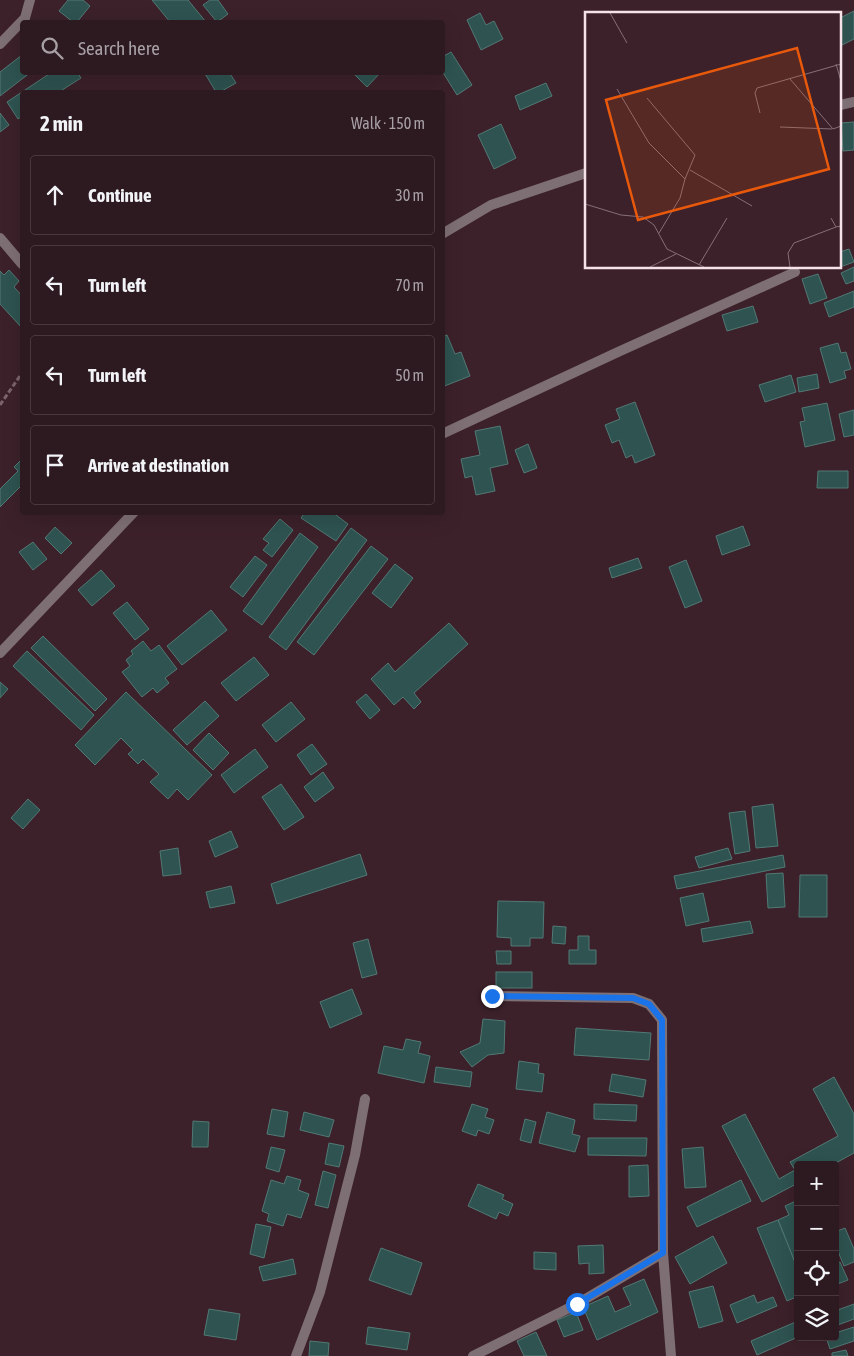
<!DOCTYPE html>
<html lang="en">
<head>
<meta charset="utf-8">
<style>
	:root { --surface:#2d1920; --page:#39262d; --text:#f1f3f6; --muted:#a7a0a5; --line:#48383e }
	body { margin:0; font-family:"Asap Condensed",sans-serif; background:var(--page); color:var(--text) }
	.controls { position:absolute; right:15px; bottom:15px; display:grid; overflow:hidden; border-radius:5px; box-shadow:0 5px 20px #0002 }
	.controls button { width:45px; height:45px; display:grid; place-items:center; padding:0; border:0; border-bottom:1px solid var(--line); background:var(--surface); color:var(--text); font:25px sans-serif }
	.stop { position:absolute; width:15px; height:15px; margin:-11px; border:4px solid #1a73e8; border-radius:50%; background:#fff }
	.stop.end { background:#1a73e8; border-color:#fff; box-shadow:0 1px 5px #0008 }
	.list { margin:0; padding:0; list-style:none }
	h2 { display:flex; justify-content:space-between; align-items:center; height:65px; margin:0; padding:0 20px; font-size:21px }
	h2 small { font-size:16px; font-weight:400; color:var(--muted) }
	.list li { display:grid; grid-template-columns:32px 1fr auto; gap:15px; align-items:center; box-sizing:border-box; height:80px; margin:0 10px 10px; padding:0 10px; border:1px solid var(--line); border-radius:5px }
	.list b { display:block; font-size:19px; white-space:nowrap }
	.list em { font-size:16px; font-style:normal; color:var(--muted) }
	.icon { flex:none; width:28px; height:28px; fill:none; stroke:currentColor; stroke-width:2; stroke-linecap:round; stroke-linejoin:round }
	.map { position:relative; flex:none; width:854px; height:1356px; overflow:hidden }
	.search { position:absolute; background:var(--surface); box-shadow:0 5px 20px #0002; left:20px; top:20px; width:425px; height:55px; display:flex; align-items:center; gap:12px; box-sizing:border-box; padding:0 18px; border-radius:5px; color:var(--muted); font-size:19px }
	.panel { position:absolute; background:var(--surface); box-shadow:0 5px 20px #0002; left:20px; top:90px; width:425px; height:425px; border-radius:5px }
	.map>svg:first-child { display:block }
	.building { fill:#2e5350; stroke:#527975 }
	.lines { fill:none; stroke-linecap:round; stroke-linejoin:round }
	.path { stroke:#7c646c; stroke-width:3; stroke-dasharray:5 2.5; stroke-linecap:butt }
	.lane { stroke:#7e6f74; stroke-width:10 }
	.street { stroke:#7e6f74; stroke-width:10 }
	.route { stroke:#1a73e8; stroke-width:6 }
	.inset-road { fill:none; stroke:#866f76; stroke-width:1 }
	.view { fill:#e8590c; fill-opacity:0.15; stroke:#e8590c; stroke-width:2.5 }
	.inset-edge { fill:none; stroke:#f6e3e9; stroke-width:2.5 }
</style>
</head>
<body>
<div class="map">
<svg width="854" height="1356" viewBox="0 0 854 1356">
	<rect width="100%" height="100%" fill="#3c212a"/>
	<g class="building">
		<polygon points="68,0 83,0 90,6 77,22 73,22 59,11"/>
		<polygon points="152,0 188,0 206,22 170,22"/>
		<polygon points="210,0 218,0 228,14 217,22 203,5"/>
		<polygon points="854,11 854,39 840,46 840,18"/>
		<polygon points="480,13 486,25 494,21 503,39 481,50 467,20"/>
		<polygon points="451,52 472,85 457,95 442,71 442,57"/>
		<polygon points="22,55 22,72 31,72 0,96 0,72"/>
		<polygon points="52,72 77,72 81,78 59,92 22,92 22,116 18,119 7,102"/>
		<polygon points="204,72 229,72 236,83 220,92 216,92"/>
		<polygon points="352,72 381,72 367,87"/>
		<polygon points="546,83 552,96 520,110 515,96"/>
		<polygon points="0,113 9,125 0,132"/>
		<polygon points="854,122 854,150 843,151 841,123"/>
		<polygon points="501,124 516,158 494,169 478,135"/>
		<polygon points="849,249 854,262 840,267 840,252"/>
		<polygon points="854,267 854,281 846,284 841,273"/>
		<polygon points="9,270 19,281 14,287 22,296 22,328 0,304 0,271 4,275"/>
		<polygon points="818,274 827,298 810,304 802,279"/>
		<polygon points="854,291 854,307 829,317 824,303"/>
		<polygon points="753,306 758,322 727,331 722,315"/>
		<polygon points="447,335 455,354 461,352 470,376 442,387 442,337"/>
		<polygon points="838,343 841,353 846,352 851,369 844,371 846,378 830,383 820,348"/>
		<polygon points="817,374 819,388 799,392 797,378"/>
		<polygon points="791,375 796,392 765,402 759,385"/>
		<polygon points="635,402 655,455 635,463 632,455 626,458 619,440 612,443 605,425 620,419 616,409"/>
		<polygon points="827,403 835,440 805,447 800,422 805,421 802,408"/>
		<polygon points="854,410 854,435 844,437 839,414"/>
		<polygon points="500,426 508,464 490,468 495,491 476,495 472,476 465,478 461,459 480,455 475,431"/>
		<polygon points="528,444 537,468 524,473 515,450"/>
		<polygon points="22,459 22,485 0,507 0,489 18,471 14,467"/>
		<polygon points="818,471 848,471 848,488 817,488"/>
		<polygon points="305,512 332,512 348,524 336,541 301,518"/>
		<polygon points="280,519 293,530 272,557 263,550 269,543 263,539"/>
		<polygon points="743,526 750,545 722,555 716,536"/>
		<polygon points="55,527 72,543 61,554 45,538"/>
		<polygon points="351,528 367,540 286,650 269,637"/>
		<polygon points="300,533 318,547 262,625 243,611"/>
		<polygon points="33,542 47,559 33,570 19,552"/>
		<polygon points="371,546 388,559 314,655 297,642"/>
		<polygon points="255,556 267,565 243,597 230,587"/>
		<polygon points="638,558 642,568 612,578 609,568"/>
		<polygon points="686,560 702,601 685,608 669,567"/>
		<polygon points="395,564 413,578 391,608 372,593"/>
		<polygon points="101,570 115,586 92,606 78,590"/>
		<polygon points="127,602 149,629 135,640 113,613"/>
		<polygon points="211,610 227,630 182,665 167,646"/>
		<polygon points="449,623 468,644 414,693 421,702 414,709 403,697 394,705 371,679 388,663 395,672"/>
		<polygon points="43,636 107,699 95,711 31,648"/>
		<polygon points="143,641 151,651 159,645 177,669 165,678 169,683 157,693 153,688 142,697 122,672 130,666 126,660 133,654 131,651"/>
		<polygon points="27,651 94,715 81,730 13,666"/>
		<polygon points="254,657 269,675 236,701 221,683"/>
		<polygon points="0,682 8,689 0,698"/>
		<polygon points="126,692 212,775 188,800 177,789 168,799 150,782 159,774 143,759 138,764 128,754 133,750 121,738 95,765 75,745"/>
		<polygon points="366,694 380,710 370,719 356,702"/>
		<polygon points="205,701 219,716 187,745 173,730"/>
		<polygon points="291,702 305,719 276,742 262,725"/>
		<polygon points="209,733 229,753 213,770 193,750"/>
		<polygon points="312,744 327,764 311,775 297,755"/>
		<polygon points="255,749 268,767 234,793 221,775"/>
		<polygon points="323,772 334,788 315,802 304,787"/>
		<polygon points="281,784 304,817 284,830 262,797"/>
		<polygon points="28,799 40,810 23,829 11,818"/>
		<polygon points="773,804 778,846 756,848 752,807"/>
		<polygon points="745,811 750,851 735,854 729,813"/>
		<polygon points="231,831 238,847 215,857 209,841"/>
		<polygon points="178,848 181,874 163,876 160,851"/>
		<polygon points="728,848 732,859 699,868 695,857"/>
		<polygon points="360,854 367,875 277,904 271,884"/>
		<polygon points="783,855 785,867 677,889 674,876"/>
		<polygon points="783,873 785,907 768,908 766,874"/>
		<polygon points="800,875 827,875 827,917 799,917"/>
		<polygon points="231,886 235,903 210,908 206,892"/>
		<polygon points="703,893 709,921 686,926 680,898"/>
		<polygon points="498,901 544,902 543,938 530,938 530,946 511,946 511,938 497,937"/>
		<polygon points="750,921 753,933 703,942 701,929"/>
		<polygon points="553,926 566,927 565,944 552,943"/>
		<polygon points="578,936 589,936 589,950 596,950 596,964 569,964 569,950 578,950"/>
		<polygon points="368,939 377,974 362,978 353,943"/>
		<polygon points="496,951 511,951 511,964 497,964"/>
		<rect x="496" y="972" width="36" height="16"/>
		<polygon points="352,989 362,1014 330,1028 320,1002"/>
		<polygon points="483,1019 505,1021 504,1053 488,1055 472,1067 460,1052 480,1043"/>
		<polygon points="576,1028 651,1033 649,1060 574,1055"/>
		<polygon points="406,1039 421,1042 418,1053 430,1056 424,1083 378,1073 384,1046 403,1050"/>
		<polygon points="519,1061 539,1064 538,1073 544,1074 542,1092 516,1089"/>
		<polygon points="436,1067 472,1072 470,1087 434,1082"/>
		<polygon points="612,1074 646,1080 643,1097 609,1091"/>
		<polygon points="834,1077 854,1114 854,1153 832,1165 798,1165 798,1183 762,1202 722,1126 745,1114 779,1179 795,1170 790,1162 838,1136 813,1089"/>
		<polygon points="472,1104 488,1109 485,1117 494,1120 489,1134 478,1130 476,1136 462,1131"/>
		<polygon points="594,1104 637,1105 636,1121 594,1119"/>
		<polygon points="272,1109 288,1112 284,1137 267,1134"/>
		<polygon points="304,1112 334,1120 329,1137 300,1130"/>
		<polygon points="547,1112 575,1120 572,1134 580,1136 575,1152 539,1143"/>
		<polygon points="525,1119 536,1122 531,1143 520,1140"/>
		<polygon points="193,1121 209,1122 208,1147 192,1147"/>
		<polygon points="588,1138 647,1138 646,1156 588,1155"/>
		<polygon points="329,1143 344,1146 339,1167 325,1164"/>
		<polygon points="271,1147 285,1150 279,1172 266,1168"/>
		<polygon points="703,1147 706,1187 685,1188 682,1149"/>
		<polygon points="648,1165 649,1196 629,1197 629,1166"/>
		<polygon points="323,1171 336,1175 328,1208 315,1205"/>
		<polygon points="287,1176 301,1180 298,1190 309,1194 301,1218 287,1214 283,1226 267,1221 269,1214 262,1211 271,1180 284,1184"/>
		<polygon points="741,1180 751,1201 697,1227 687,1207"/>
		<polygon points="478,1184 504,1195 502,1199 513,1204 508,1216 499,1212 496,1219 468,1206"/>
		<polygon points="798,1200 798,1270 778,1220 789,1215 785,1206"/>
		<polygon points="778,1220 798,1270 798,1296 787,1301 757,1228"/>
		<polygon points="256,1224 271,1227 264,1258 250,1254"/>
		<polygon points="845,1228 854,1249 854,1262 844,1266 835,1244 835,1232"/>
		<polygon points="713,1236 727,1263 690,1284 675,1257"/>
		<polygon points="603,1245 604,1273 589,1274 589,1263 579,1264 578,1246"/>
		<polygon points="381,1248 422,1263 411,1295 369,1280"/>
		<polygon points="534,1252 556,1253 556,1270 534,1269"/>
		<polygon points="293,1259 296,1274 263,1281 259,1267"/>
		<polygon points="840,1262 848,1280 835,1285 835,1265"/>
		<polygon points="644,1279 658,1312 597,1340 583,1307 608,1296 615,1312 631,1305 623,1288"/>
		<polygon points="713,1286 723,1321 699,1328 689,1292"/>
		<polygon points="754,1295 757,1303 773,1297 777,1306 737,1323 730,1305"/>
		<polygon points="854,1304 854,1319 835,1326 835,1311"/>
		<polygon points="209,1309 240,1314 236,1340 204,1335"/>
		<polygon points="576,1312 583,1330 564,1337 557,1320"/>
		<polygon points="798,1321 798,1337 757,1355 751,1341"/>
		<polygon points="368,1327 410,1333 407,1350 366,1344"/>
		<polygon points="854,1327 854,1341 830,1349 826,1337 835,1337 835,1333"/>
		<polygon points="536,1332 547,1356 524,1356 517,1341"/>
		<polygon points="310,1341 329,1343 328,1356 309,1356"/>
		<polygon points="846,1350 848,1356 832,1356 832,1353"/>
	</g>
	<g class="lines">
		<polyline class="path" points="0,405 22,373"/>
		<polyline class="lane" points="296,1356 320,1292 355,1155 365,1099"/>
		<g class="street">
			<polyline points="0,44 25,18 30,0"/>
			<polyline points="840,105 854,102"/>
			<polyline points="442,234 491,205 586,173"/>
			<polyline points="0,238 22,264"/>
			<polyline points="442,434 618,352 795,272"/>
			<polyline points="0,653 134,512"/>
			<polyline points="492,996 633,998 649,1004 662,1020 663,1253 671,1356"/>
			<polyline points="473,1356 577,1304 663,1253"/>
		</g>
	</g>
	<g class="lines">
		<polyline class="route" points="492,996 633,998 649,1004 662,1020 663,1253 577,1304"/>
	</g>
	<g transform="translate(585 12)">
		<rect width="256" height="256" fill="#3c212a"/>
		<path class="inset-road" d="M25,1l17,30M251,52l5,17M205,67l43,50 8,-3M32,77l32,54 36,36 -5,19 -21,35M62,86l48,57 -10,24M175,101l-5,-20 2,-5 84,-24M195,115l52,2M105,158l62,36M0,192l36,11 22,2 11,8 13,24 37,18M246,206l5,9 5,-1M114,253l28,-47M65,255l26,-13M205,255l-2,-14 6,-10 42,-16"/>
		<path class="view" d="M212,36l32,121 -191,51 -32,-120z"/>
		<rect width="256" height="256" class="inset-edge"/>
	</g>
</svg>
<div class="controls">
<button>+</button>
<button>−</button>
<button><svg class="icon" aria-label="locate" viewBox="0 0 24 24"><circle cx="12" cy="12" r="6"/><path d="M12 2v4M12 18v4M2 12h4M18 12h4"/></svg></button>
<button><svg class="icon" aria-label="layers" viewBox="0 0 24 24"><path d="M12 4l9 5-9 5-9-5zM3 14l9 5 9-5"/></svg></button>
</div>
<div class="stop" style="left:577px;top:1304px"></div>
<div class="stop end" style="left:492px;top:996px"></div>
<div class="search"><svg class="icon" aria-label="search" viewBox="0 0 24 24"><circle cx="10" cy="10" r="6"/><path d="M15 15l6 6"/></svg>Search here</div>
<section class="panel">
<h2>2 min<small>Walk · 150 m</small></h2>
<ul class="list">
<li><svg class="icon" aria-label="ahead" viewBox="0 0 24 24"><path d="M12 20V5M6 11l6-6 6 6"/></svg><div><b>Continue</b></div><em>30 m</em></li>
<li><svg class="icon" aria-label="left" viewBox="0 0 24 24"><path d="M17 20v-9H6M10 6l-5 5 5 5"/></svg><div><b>Turn left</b></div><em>70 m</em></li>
<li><svg class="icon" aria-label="left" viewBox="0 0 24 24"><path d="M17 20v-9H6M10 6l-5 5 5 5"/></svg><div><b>Turn left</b></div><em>50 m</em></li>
<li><svg class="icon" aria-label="arrive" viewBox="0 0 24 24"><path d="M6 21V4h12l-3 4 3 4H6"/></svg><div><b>Arrive at destination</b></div></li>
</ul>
</section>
</div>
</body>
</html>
